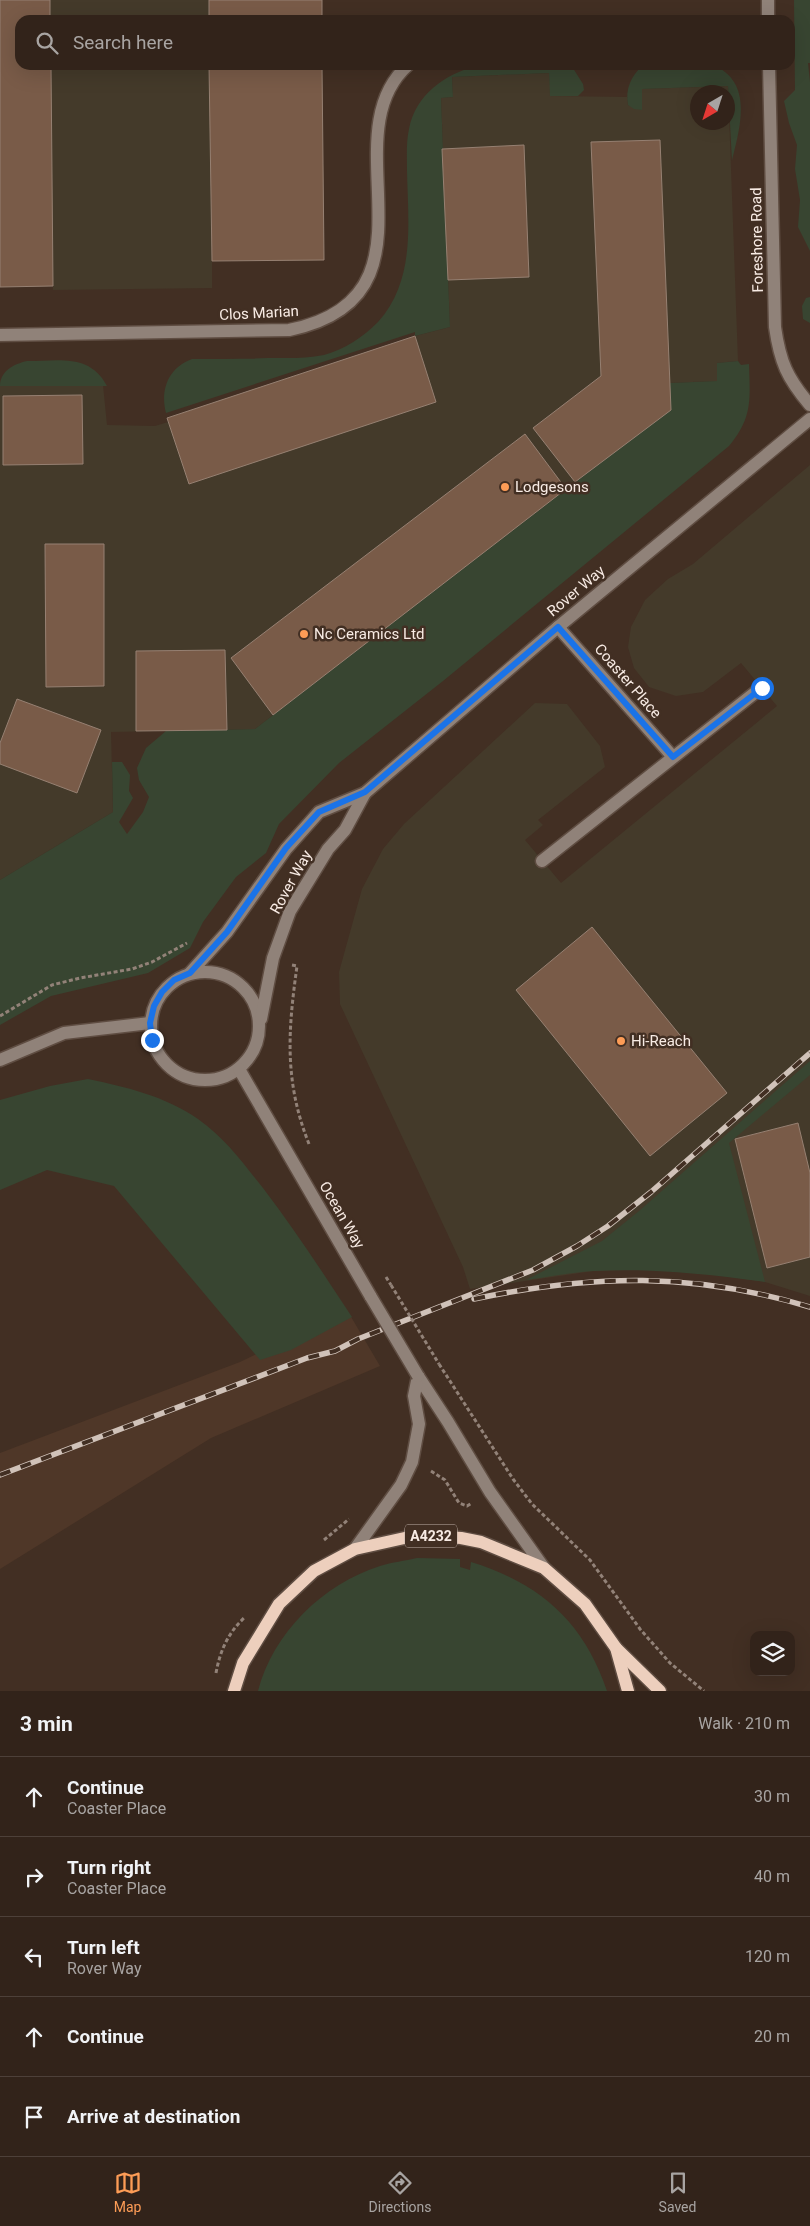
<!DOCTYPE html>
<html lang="en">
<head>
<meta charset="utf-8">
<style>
	:root { --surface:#32231a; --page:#3d2f27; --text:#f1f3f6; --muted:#a8a4a2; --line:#4d4039; --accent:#fd9c56 }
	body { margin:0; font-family:Roboto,sans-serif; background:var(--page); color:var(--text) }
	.controls { position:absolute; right:15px; bottom:15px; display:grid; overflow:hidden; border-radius:10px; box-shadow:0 5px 20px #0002 }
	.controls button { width:45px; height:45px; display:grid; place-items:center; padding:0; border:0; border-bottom:1px solid var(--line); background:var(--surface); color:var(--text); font:25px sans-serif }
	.compass { position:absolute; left:690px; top:85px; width:45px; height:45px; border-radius:50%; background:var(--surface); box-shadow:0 5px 20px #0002; rotate:219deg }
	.stop { position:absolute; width:15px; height:15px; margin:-11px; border:4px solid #1a73e8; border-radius:50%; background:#fff }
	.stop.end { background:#1a73e8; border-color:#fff; box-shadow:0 1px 5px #0008 }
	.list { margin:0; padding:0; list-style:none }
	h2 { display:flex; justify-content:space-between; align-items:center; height:65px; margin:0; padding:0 20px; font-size:21px }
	h2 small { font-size:16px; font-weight:400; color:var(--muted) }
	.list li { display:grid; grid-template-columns:32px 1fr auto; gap:15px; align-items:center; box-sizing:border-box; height:80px; padding:0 20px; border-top:1px solid var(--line) }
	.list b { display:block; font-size:19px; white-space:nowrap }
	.list p { margin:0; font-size:16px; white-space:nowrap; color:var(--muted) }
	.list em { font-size:16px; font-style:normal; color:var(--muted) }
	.icon { flex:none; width:28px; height:28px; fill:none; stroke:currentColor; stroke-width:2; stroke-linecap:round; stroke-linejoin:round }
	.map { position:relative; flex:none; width:810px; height:1691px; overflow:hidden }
	.search { position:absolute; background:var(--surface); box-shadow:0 5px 20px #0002; left:15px; right:15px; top:15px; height:55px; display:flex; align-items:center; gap:12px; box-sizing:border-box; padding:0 18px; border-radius:15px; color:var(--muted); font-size:19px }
	.sheet { height:465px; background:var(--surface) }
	nav { display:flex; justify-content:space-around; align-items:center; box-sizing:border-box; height:70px; border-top:1px solid var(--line); background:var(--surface); font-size:14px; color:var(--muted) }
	nav a { display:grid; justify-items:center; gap:2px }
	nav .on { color:var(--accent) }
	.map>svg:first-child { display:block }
	.industrial { fill:#443a2a; fill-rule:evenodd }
	.built { fill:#4f3728 }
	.green { fill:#384531 }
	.building { fill:#795b48; stroke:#968072 }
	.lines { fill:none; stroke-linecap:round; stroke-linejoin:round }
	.minor-casing { stroke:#5f4d42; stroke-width:15 }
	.major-casing { stroke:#5f4d42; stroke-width:15 }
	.path { stroke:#928278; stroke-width:3; stroke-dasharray:4 2.5; stroke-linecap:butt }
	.minor { stroke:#908279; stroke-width:12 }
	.major { stroke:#edcfbd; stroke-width:12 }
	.rail-casing { stroke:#d0c2b9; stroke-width:5.5 }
	.rail { stroke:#422f23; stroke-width:4; stroke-dasharray:11; stroke-linecap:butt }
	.minor-bridge-casing { stroke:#5f4d42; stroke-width:15; stroke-linecap:butt }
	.path-bridge { stroke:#928278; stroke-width:3; stroke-dasharray:4 2.5; stroke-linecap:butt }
	.minor-bridge { stroke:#908279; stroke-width:12 }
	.route { stroke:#1a73e8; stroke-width:6 }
	.poi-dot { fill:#fd9c56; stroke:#422f23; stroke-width:2 }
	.labels { text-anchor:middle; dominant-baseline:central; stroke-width:5; stroke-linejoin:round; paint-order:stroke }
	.shield { fill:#422f23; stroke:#c1b3aa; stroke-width:1 }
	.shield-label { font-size:14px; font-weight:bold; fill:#f8ebe4 }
	.street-label { font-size:15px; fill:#f8ebe4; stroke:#422f23 }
	.poi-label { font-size:15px; fill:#f8ebe4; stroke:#422f23; text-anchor:start }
</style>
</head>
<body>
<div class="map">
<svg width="810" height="1691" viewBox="0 0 810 1691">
	<rect width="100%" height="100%" fill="#422f23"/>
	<g class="industrial">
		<polygon points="0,0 322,0 322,20 20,20 20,65 322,65 324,260 212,261 212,288 53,290 53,286 0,287"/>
		<path d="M549,73l2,23 76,1 1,8 14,5v-21l86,-3 10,275 -21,2v18l-47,2 1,27 -416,319 -144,3 2,80 -113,68v-494l103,-1 4,40 48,1 13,-4 -1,-4 248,-82 35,-9 -9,-229 12,-1 -1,-20zM698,92h30v30h-30z"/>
		<polygon points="810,465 810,1296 765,1282 701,1273 641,1269 593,1271 470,1289 463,1267 340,1004 339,972 362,889 383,849 404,824 535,703 567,704 600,746 605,767 538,820 543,825 525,840 561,883 777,706 741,663 703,692 676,696 649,687 634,668 628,647 631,627 645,600 668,579 693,564"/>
	</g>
	<polygon class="built" points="347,1310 380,1366 211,1438 0,1569 0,1453 240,1362"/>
	<g class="green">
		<polygon points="794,0 810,0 810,63 808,63 810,82 810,251 798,227 800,200 795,169 797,145 789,123 784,101 795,90"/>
		<path d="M571,65l12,19 1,6 -6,6h-28l-1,-23 -97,4 1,20 -12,1 9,229 -35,9v-4l-249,81c-6,-23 2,-45 26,-54 25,0 50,0 76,-1 19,0 37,1 56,-3 21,-6 39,-18 54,-33 38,-42 30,-100 29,-151 0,-14 -1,-28 2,-42 7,-35 36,-55 68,-63z"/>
		<path d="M643,65h70c41,17 27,63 19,96l-4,-75 -86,3v21l-8,-1 -6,-4c-3,-16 3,-29 15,-40z"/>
		<polygon points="810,297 810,323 803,319 802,306 806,298"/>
		<path d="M27,361c31,0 63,-8 80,25h-107c0,-15 14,-22 27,-25z"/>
		<path d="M738,361l3,4 8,-1c1,35 4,53 -20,82l-286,235 -104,82 -60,61 -13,29 -30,24 -33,45 -13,26 -42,25 -97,23 -51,29v-145l113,-68 -1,-50h10l8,13 -1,16 4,7 -14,24 8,12 16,-22 6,-15 -10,-17 -2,-12 9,-20 20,-17 89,-2 348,-268 67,-78 47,-2v-18z"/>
		<path d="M810,1061v14l-81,68 36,139c-57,-8 -113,-14 -170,-11 -23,1 -46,6 -69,9l76,-39 37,-30z"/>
		<path d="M88,1079c38,8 77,17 110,40 28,20 44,43 65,69 32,42 60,85 89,129l-61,33 -31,10 -146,-174 -67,-16 -47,20v-90l50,-14z"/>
		<path d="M417,1558l43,1v8l10,3 1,-8c69,21 113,60 136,129h-349c15,-58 65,-107 122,-125 12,-4 25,-5 37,-8z"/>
	</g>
	<g class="building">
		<polygon points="0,0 50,0 50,20 20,20 20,65 51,65 53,286 0,287"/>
		<rect x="209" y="0" width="113" height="20"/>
		<polygon points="209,65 322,65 324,260 212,261"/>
		<polygon points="660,140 671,410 575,482 533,428 601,376 591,142"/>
		<polygon points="524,145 529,277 448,280 442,149"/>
		<polygon points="415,336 436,402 189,484 167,418"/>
		<polygon points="82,395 83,464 3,465 3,396"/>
		<polygon points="525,434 566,489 273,715 231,658"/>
		<polygon points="45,544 104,544 104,686 46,687"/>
		<polygon points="225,650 227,730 136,731 136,651"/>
		<polygon points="17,699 101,730 77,793 0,764 0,743"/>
		<polygon points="592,927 727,1093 650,1156 516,990"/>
		<polygon points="798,1123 810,1173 810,1257 767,1268 735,1139"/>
	</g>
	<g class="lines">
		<g class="minor-casing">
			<g id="minor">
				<polyline points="768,0 768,20"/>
				<path d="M769,65l6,262c5,35 12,51 35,78"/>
				<path d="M0,335l289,-5c161,-33 38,-193 119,-265"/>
				<polyline points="558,627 673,757"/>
				<polyline points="542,861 761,688"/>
				<circle cx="205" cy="1026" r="54"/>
				<polyline points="190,973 227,932 286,849 319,812 365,793 558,627 810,419"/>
				<polyline points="261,1019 273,958 290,911 328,849 345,830 365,793"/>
				<polyline points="0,1060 64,1033 150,1023"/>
				<polyline points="239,1069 371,1297"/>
				<polyline points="418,1376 448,1422 490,1492 544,1568"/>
				<polyline points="355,1549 401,1485 412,1462 419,1424 414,1396 418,1376"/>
			</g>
		</g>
		<g class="major-casing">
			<g id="major">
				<polyline points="616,1648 660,1691"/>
				<polyline points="234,1691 243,1663 279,1604 314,1571 355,1549 418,1535 461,1538 481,1542 544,1568 585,1604 616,1648 628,1691"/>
			</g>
		</g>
		<g class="path">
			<path d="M292,965l5,1c-9,65 -13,115 12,178"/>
			<polyline points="0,1016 52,985 80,978 132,969 152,962 187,943"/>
			<polyline points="386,1277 391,1285"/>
			<polyline points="439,1364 513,1479 532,1504 590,1560 640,1629 670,1663 704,1691"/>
			<polyline points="431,1471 445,1480 459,1503 467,1506 472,1503"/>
			<polyline points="324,1540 349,1519"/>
			<path d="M216,1673c4,-22 12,-40 28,-55"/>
		</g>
		<use href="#minor" class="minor"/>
		<use href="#major" class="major"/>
		<g class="rail-casing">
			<g id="rail">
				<path d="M474,1299c119,-25 219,-27 336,8"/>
				<polyline points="0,1475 307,1358 335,1351 358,1339 533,1270 577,1246 608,1226 651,1192 810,1053"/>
			</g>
		</g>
		<use href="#rail" class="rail"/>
		<g class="minor-bridge-casing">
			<polyline id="minor-bridge" points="371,1297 418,1376"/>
		</g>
		<polyline class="path-bridge" points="391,1285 439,1364"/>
		<use href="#minor-bridge" class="minor-bridge"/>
	</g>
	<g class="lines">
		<polyline class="route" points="152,1040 150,1023 154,1006 162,992 174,980 190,973 227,932 286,848 319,812 365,792 558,627 673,757 762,688"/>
	</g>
	<g class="poi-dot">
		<circle cx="505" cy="487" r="5"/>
		<circle cx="304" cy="634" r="5"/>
		<circle cx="621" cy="1041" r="5"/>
	</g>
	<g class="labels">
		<rect class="shield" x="405" y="1524.5" width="52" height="23" rx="4"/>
		<g class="shield-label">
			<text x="431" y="1536">A4232</text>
		</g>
		<g class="street-label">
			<text transform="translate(757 240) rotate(-91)">Foreshore Road</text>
			<text transform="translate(259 313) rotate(-3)">Clos Marian</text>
			<text transform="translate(576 591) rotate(-40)">Rover Way</text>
			<text transform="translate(628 681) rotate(49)">Coaster Place</text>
			<text transform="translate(291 882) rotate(-61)">Rover Way</text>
			<text transform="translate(342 1215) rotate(60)">Ocean Way</text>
		</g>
		<g class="poi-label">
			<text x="515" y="487">Lodgesons</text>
			<text x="314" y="634">Nc Ceramics Ltd</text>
			<text x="631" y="1041">Hi-Reach</text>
		</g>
	</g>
</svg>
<div class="controls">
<button><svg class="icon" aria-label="layers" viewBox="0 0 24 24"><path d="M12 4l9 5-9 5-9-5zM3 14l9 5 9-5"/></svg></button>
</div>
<svg class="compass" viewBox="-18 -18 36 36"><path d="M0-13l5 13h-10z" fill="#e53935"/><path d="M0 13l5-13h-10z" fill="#a8a4a2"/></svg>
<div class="stop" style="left:762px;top:688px"></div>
<div class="stop end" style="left:152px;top:1040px"></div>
<div class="search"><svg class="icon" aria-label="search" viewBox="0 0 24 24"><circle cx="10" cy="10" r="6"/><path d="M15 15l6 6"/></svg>Search here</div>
</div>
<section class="sheet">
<h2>3 min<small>Walk · 210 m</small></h2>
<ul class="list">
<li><svg class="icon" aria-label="ahead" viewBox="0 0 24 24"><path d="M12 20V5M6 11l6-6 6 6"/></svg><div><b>Continue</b><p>Coaster Place</p></div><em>30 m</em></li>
<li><svg class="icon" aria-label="right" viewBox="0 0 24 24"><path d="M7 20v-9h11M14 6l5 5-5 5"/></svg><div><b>Turn right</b><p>Coaster Place</p></div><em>40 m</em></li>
<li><svg class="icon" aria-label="left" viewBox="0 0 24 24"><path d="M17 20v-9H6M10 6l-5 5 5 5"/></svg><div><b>Turn left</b><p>Rover Way</p></div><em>120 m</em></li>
<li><svg class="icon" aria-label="ahead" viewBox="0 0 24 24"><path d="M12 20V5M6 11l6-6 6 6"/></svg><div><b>Continue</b></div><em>20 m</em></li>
<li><svg class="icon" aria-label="arrive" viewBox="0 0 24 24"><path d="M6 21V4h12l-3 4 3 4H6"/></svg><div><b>Arrive at destination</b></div></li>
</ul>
</section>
<nav>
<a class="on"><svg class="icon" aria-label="map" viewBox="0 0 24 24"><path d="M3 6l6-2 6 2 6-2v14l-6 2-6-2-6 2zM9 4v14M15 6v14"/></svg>Map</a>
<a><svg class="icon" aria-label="directions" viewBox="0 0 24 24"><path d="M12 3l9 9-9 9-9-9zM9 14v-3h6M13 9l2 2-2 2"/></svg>Directions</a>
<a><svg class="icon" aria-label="saved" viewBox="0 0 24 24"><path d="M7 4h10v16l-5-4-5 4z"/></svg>Saved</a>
</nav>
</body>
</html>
